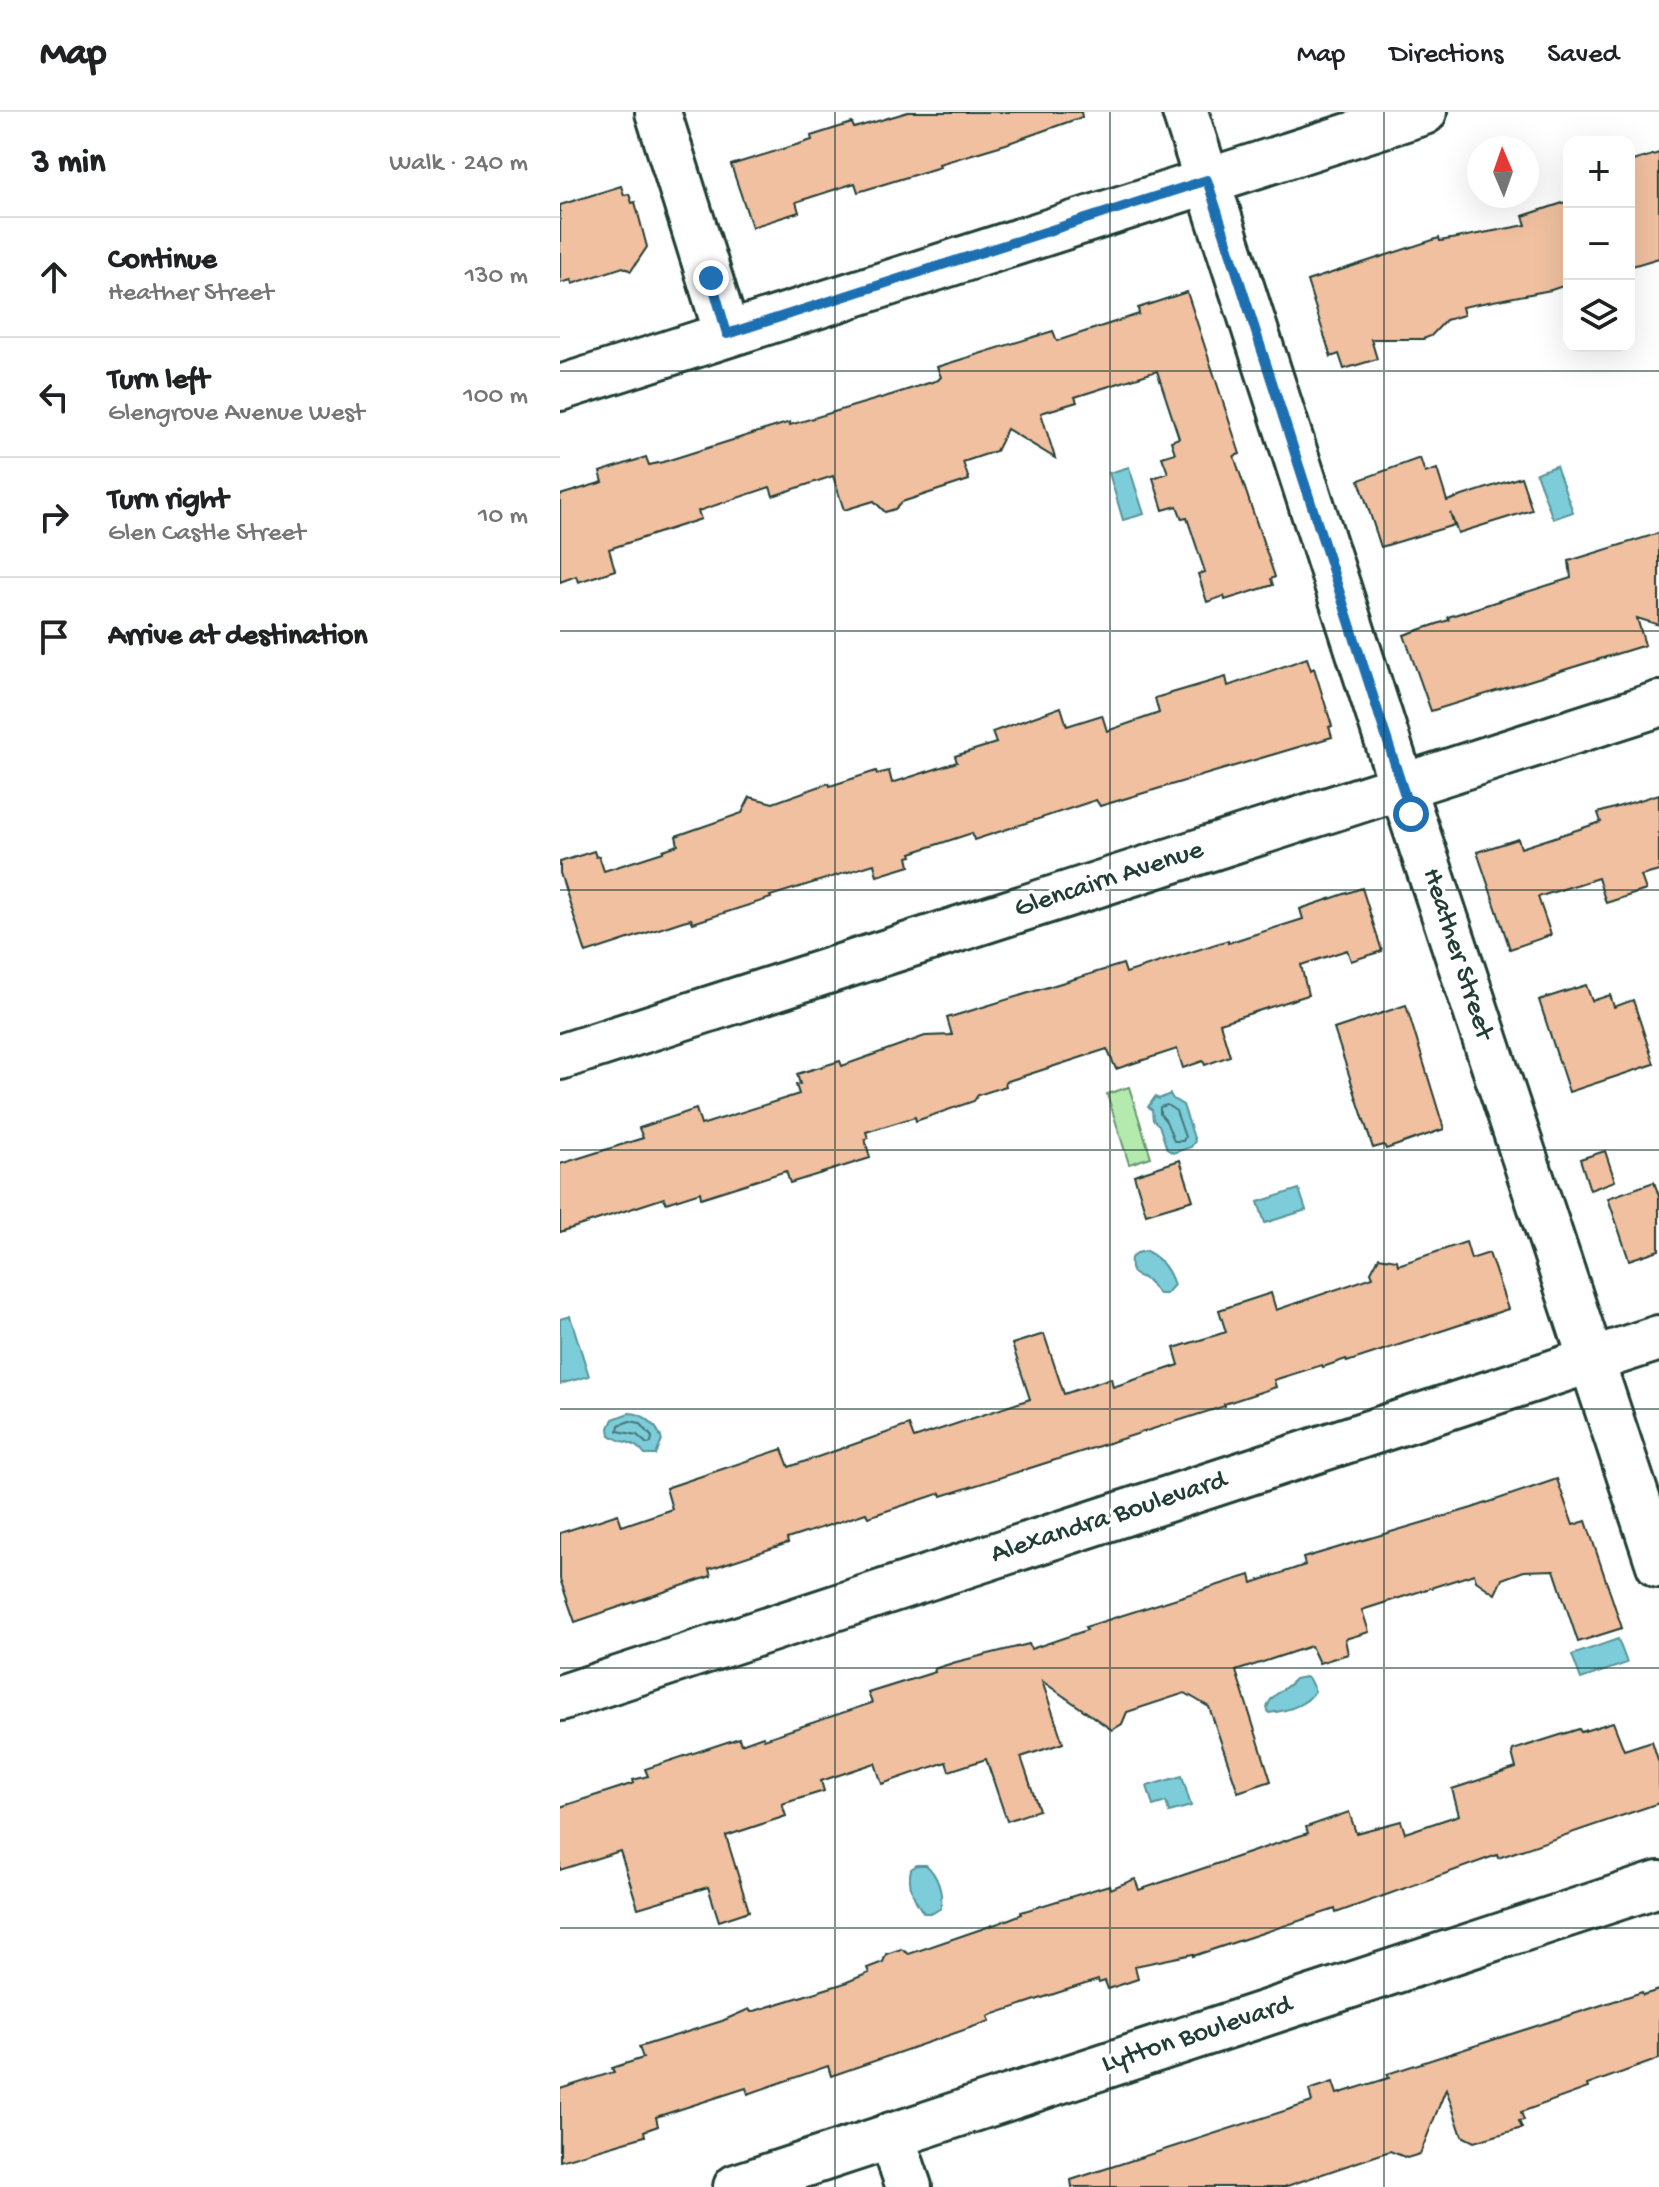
<!DOCTYPE html>
<html lang="en">
<head>
<meta charset="utf-8">
<style>
	:root { --surface:#fff; --page:#f6f6f6; --text:#202124; --muted:#757577; --line:#e0e0e0 }
	body { margin:0; font-family:"Gochi Hand",sans-serif; background:var(--page); color:var(--text) }
	.controls { position:absolute; right:24px; top:24px; display:grid; overflow:hidden; border-radius:16px; box-shadow:0 8px 32px #0002 }
	.controls button { width:72px; height:72px; display:grid; place-items:center; padding:0; border:0; border-bottom:2px solid var(--line); background:var(--surface); color:var(--text); font:40px sans-serif }
	.compass { position:absolute; left:907px; top:24px; width:72px; height:72px; border-radius:50%; background:var(--surface); box-shadow:0 8px 32px #0002; rotate:358deg }
	.stop { position:absolute; width:24px; height:24px; margin:-18px; border:6px solid #1f6fb2; border-radius:50%; background:#fff }
	.stop.end { background:#1f6fb2; border-color:#fff; box-shadow:0 2px 8px #0008 }
	.list { margin:0; padding:0; list-style:none }
	h2 { display:flex; justify-content:space-between; align-items:center; height:104px; margin:0; padding:0 32px; font-size:34px }
	h2 small { font-size:26px; font-weight:400; color:var(--muted) }
	.list li { display:grid; grid-template-columns:52px 1fr auto; gap:24px; align-items:center; box-sizing:border-box; height:120px; padding:0 32px; border-top:2px solid var(--line) }
	.list b { display:block; font-size:30px; white-space:nowrap }
	.list p { margin:0; font-size:26px; white-space:nowrap; color:var(--muted) }
	.list em { font-size:26px; font-style:normal; color:var(--muted) }
	.icon { flex:none; width:44px; height:44px; fill:none; stroke:currentColor; stroke-width:2; stroke-linecap:round; stroke-linejoin:round }
	.map { position:relative; flex:none; width:1099px; height:2075px; overflow:hidden }
	header { display:flex; align-items:center; gap:48px; box-sizing:border-box; height:112px; padding:0 40px; background:var(--surface); border-bottom:2px solid var(--line) }
	header strong { font-size:38px }
	nav { display:flex; gap:44px; margin-inline-start:auto; font-size:28px }
	main { display:flex }
	aside { flex:1; background:var(--surface) }
	.map>svg:first-child { display:block }
	.green { fill:#b4eaad; stroke:#6a9470; stroke-width:2 }
	.water { fill:#7dccd9; stroke:#579397; stroke-width:2 }
	.lines { fill:none; stroke-linecap:round; stroke-linejoin:round }
	.shore { stroke:#457676; stroke-width:2 }
	.building { fill:#f0c0a0; stroke:#1f3d34; stroke-width:2 }
	.minor-casing { stroke:#1f3d34; stroke-width:50 }
	.minor { stroke:#fff; stroke-width:44 }
	.route { stroke:#1f6fb2; stroke-width:10 }
	.grid { fill:none; stroke:#1f3d34; stroke-width:2; stroke-opacity:0.55 }
	.labels { text-anchor:middle; dominant-baseline:central; stroke-width:7; stroke-linejoin:round; paint-order:stroke }
	.street-label { font-size:28px; fill:#1f3d34; stroke:#fff }
</style>
</head>
<body>
<header>
<strong>Map</strong>
<nav><a>Map</a><a>Directions</a><a>Saved</a></nav>
</header>
<main>
<aside>
<h2>3 min<small>Walk · 240 m</small></h2>
<ul class="list">
<li><svg class="icon" aria-label="ahead" viewBox="0 0 24 24"><path d="M12 20V5M6 11l6-6 6 6"/></svg><div><b>Continue</b><p>Heather Street</p></div><em>130 m</em></li>
<li><svg class="icon" aria-label="left" viewBox="0 0 24 24"><path d="M17 20v-9H6M10 6l-5 5 5 5"/></svg><div><b>Turn left</b><p>Glengrove Avenue West</p></div><em>100 m</em></li>
<li><svg class="icon" aria-label="right" viewBox="0 0 24 24"><path d="M7 20v-9h11M14 6l5 5-5 5"/></svg><div><b>Turn right</b><p>Glen Castle Street</p></div><em>10 m</em></li>
<li><svg class="icon" aria-label="arrive" viewBox="0 0 24 24"><path d="M6 21V4h12l-3 4 3 4H6"/></svg><div><b>Arrive at destination</b></div></li>
</ul>
</aside>
<div class="map">
<svg width="1099" height="2075" viewBox="0 0 1099 2075">
	<rect width="100%" height="100%" fill="#fff"/>
	<filter id="ink" filterUnits="userSpaceOnUse"><feTurbulence type="fractalNoise" baseFrequency=".0125" numOctaves="2"/><feDisplacementMap in="SourceGraphic" scale="16" xChannelSelector="R" yChannelSelector="G"/><feConvolveMatrix kernelMatrix="1 2 1 2 8 2 1 2 1" color-interpolation-filters="sRGB"/></filter>
	<g filter="url(#ink)">
		<polygon class="green" points="569,975 591,1045 569,1052 547,982"/>
		<g class="water">
			<polygon points="996,354 1013,400 993,407 976,361"/>
			<polygon points="569,355 584,402 563,408 549,361"/>
			<polygon points="610,982 613,987 623,993 635,1029 631,1035 613,1041 607,1037 599,1013 593,1008 592,998 588,995 595,985 599,987"/>
			<polygon points="739,1077 746,1098 705,1111 698,1090"/>
			<path d="M586,1139c15,7 23,18 28,34l-8,9h-7c-4,-3 -6,-7 -9,-11 -9,-11 -22,-2 -19,-25l6,-5z"/>
			<polygon points="10,1204 29,1264 0,1272 0,1207"/>
			<path d="M69,1301c15,0 28,12 33,27l-6,15h-11c-14,-18 -21,-9 -35,-20l-1,-7 4,-9z"/>
			<polygon points="1058,1527 1067,1551 1021,1567 1012,1543"/>
			<path d="M745,1565l4,2 6,12c-9,15 -29,20 -46,22l-2,-5c3,-14 19,-18 28,-29z"/>
			<polygon points="622,1664 631,1694 609,1700 606,1690 593,1694 587,1674"/>
			<path d="M357,1753h9c12,10 17,28 15,43l-8,5h-9c-10,-12 -17,-29 -13,-44z"/>
		</g>
		<g class="lines">
			<g class="shore">
				<polygon points="607,993 616,999 625,1025 623,1029 614,1029 606,1009 600,1002 600,995"/>
				<polygon points="70,1309 80,1311 92,1325 91,1331 87,1332 77,1323 58,1319 59,1313"/>
			</g>
		</g>
		<g class="building">
			<polygon points="348,0 521,0 522,5 446,32 379,52 380,55 298,80 295,71 236,90 239,100 192,115 171,53 252,28 251,24 292,11 294,16"/>
			<polygon points="1099,41 1099,146 1069,155 1069,50"/>
			<polygon points="61,74 64,83 69,82 72,91 75,90 87,135 71,159 63,155 12,172 11,168 0,171 0,93"/>
			<polygon points="1009,89 1009,172 991,178 902,195 904,203 886,208 871,224 863,227 811,227 817,247 784,257 779,242 771,245 747,169 879,126 880,129 966,113 963,104"/>
			<polygon points="627,180 680,342 674,344 715,465 711,467 713,473 665,488 664,484 647,490 638,462 645,460 627,406 622,407 617,394 603,398 593,366 608,361 602,345 615,341 611,329 619,326 597,259 515,285 517,290 481,301 495,346 447,317 436,339 403,350 409,368 342,390 335,397 325,400 314,389 284,398 273,364 213,384 210,375 138,399 141,407 49,437 55,458 18,470 16,464 0,470 0,383 43,370 40,360 86,345 89,353 103,350 230,310 230,313 331,283 378,268 381,265 377,255 493,219 497,229 579,202 578,196"/>
			<polygon points="860,346 865,361 877,357 887,389 961,365 972,398 898,421 890,400 894,413 821,435 799,368"/>
			<polygon points="1099,421 1099,513 1077,506 1085,533 871,599 844,523 889,508 888,505 1011,466 1009,449"/>
			<polygon points="747,546 751,558 754,556 772,614 769,615 772,625 540,694 536,688 414,728 412,721 351,741 352,744 348,745 350,754 317,764 314,752 210,784 211,786 133,811 131,807 123,809 26,841 0,761 0,750 34,739 36,745 39,744 44,759 103,740 103,738 118,733 116,724 182,701 190,685 213,691 269,671 270,674 316,659 317,662 329,659 332,671 397,650 395,644 436,631 432,620 501,595 507,614 542,603 547,619 599,601 595,586 666,565 668,574"/>
			<polygon points="1099,682 1099,759 1081,764 1086,778 1046,791 1038,766 978,785 991,823 950,837 917,740 958,727 961,736 1041,710 1038,701"/>
			<polygon points="802,776 822,839 791,849 787,838 741,853 748,883 660,911 670,944 645,953 643,949 623,956 617,937 556,957 547,937 445,970 446,974 418,983 414,989 356,1009 355,1005 306,1020 308,1026 305,1027 310,1046 230,1071 226,1059 141,1086 140,1080 106,1091 104,1086 0,1120 0,1052 83,1026 79,1016 136,997 141,1013 239,982 236,973 240,972 237,962 280,949 282,954 365,924 392,923 387,906 563,852 566,861 668,828 668,831 683,826 743,807 740,797"/>
			<polygon points="1026,873 1032,889 1050,883 1054,895 1073,888 1094,952 1009,980 979,888"/>
			<polygon points="846,893 884,1017 826,1037 824,1033 813,1036 774,917"/>
			<polygon points="1045,1039 1055,1069 1030,1078 1020,1047"/>
			<polygon points="620,1048 633,1088 586,1102 574,1063"/>
			<polygon points="1094,1070 1099,1084 1099,1138 1069,1148 1048,1086"/>
			<polygon points="906,1130 911,1147 929,1141 948,1197 787,1250 786,1247 763,1255 762,1253 714,1268 716,1275 664,1292 665,1294 382,1384 381,1381 308,1405 306,1401 227,1427 228,1431 149,1457 151,1464 15,1510 0,1467 0,1421 58,1402 62,1414 112,1397 106,1376 222,1337 229,1355 349,1313 354,1326 470,1287 452,1232 484,1222 504,1282 551,1266 553,1275 619,1253 614,1236 666,1220 659,1198 711,1181 716,1198 813,1165 811,1160 819,1145 837,1148 838,1153"/>
			<polygon points="997,1367 1013,1413 1026,1409 1062,1516 1018,1530 994,1458 964,1459 942,1467 935,1482 916,1469 914,1462 802,1498 809,1520 785,1527 788,1542 759,1551 751,1534 676,1559 711,1669 678,1680 649,1595 625,1581 567,1600 562,1612 552,1618 482,1569 503,1631 461,1645 479,1698 447,1709 426,1647 389,1659 386,1650 322,1672 315,1651 261,1669 264,1679 222,1692 226,1704 166,1724 189,1799 159,1809 148,1775 78,1796 60,1739 0,1758 0,1695 74,1671 73,1668 88,1664 85,1657 179,1626 181,1632 203,1624 204,1627 312,1591 308,1581 375,1560 374,1557 396,1550 469,1532 471,1537 527,1518 525,1515 690,1463 692,1471 745,1453 743,1446 912,1396"/>
			<polygon points="1053,1610 1064,1638 1092,1629 1099,1651 1099,1691 938,1746 937,1743 776,1801 775,1797 633,1844 633,1842 575,1854 578,1867 548,1877 545,1869 539,1871 538,1868 500,1880 428,1904 430,1909 271,1964 268,1954 188,1982 186,1976 96,2005 98,2014 84,2019 85,2024 0,2049 0,1977 54,1960 52,1956 83,1946 79,1935 162,1909 189,1897 191,1900 282,1872 309,1861 307,1856 323,1850 326,1842 341,1837 349,1842 439,1811 462,1802 461,1800 549,1773 550,1777 575,1767 579,1778 748,1721 746,1715 789,1700 796,1721 841,1709 845,1721 899,1703 892,1677 956,1656 952,1641 953,1638 1019,1617 1021,1620"/>
			<polygon points="1099,1878 1099,1947 1027,1973 1028,1976 961,2000 964,2008 959,2009 962,2016 914,2030 902,2024 886,1977 860,2042 847,2046 830,2039 724,2075 512,2075 511,2068 752,1990 749,1978 773,1970 777,1982 829,1966 827,1962 1082,1880 1083,1883"/>
		</g>
		<g class="lines">
			<g class="minor-casing">
				<g id="minor">
					<polyline points="98,0 167,222"/>
					<polyline points="625,0 851,702 1099,1453"/>
					<polyline points="0,276 864,0"/>
					<polyline points="0,945 1099,592"/>
					<polyline points="0,1586 1099,1226"/>
					<polyline points="331,2023 349,2075"/>
					<polyline points="176,2075 1099,1772"/>
				</g>
			</g>
			<use href="#minor" class="minor"/>
		</g>
	</g>
	<g class="lines" filter="url(#ink)">
		<polyline class="route" points="151,166 167,222 647,68 851,702"/>
	</g>
	<path class="grid" d="M275,0v2075M550,0v2075M824,0v2075M0,259h1099M0,519h1099M0,778h1099M0,1038h1099M0,1297h1099M0,1556h1099M0,1816h1099"/>
	<g class="labels">
		<g class="street-label">
			<text transform="translate(549 768) rotate(-18)">Glencairn Avenue</text>
			<text transform="translate(897 842) rotate(72)">Heather Street</text>
			<text transform="translate(549 1406) rotate(-18)">Alexandra Boulevard</text>
			<text transform="translate(637 1923) rotate(-18)">Lytton Boulevard</text>
		</g>
	</g>
</svg>
<div class="controls">
<button>+</button>
<button>−</button>
<button><svg class="icon" aria-label="layers" viewBox="0 0 24 24"><path d="M12 4l9 5-9 5-9-5zM3 14l9 5 9-5"/></svg></button>
</div>
<svg class="compass" viewBox="-18 -18 36 36"><path d="M0-13l5 13h-10z" fill="#e53935"/><path d="M0 13l5-13h-10z" fill="#757577"/></svg>
<div class="stop" style="left:851px;top:702px"></div>
<div class="stop end" style="left:151px;top:166px"></div>
</div>
</main>
</body>
</html>
